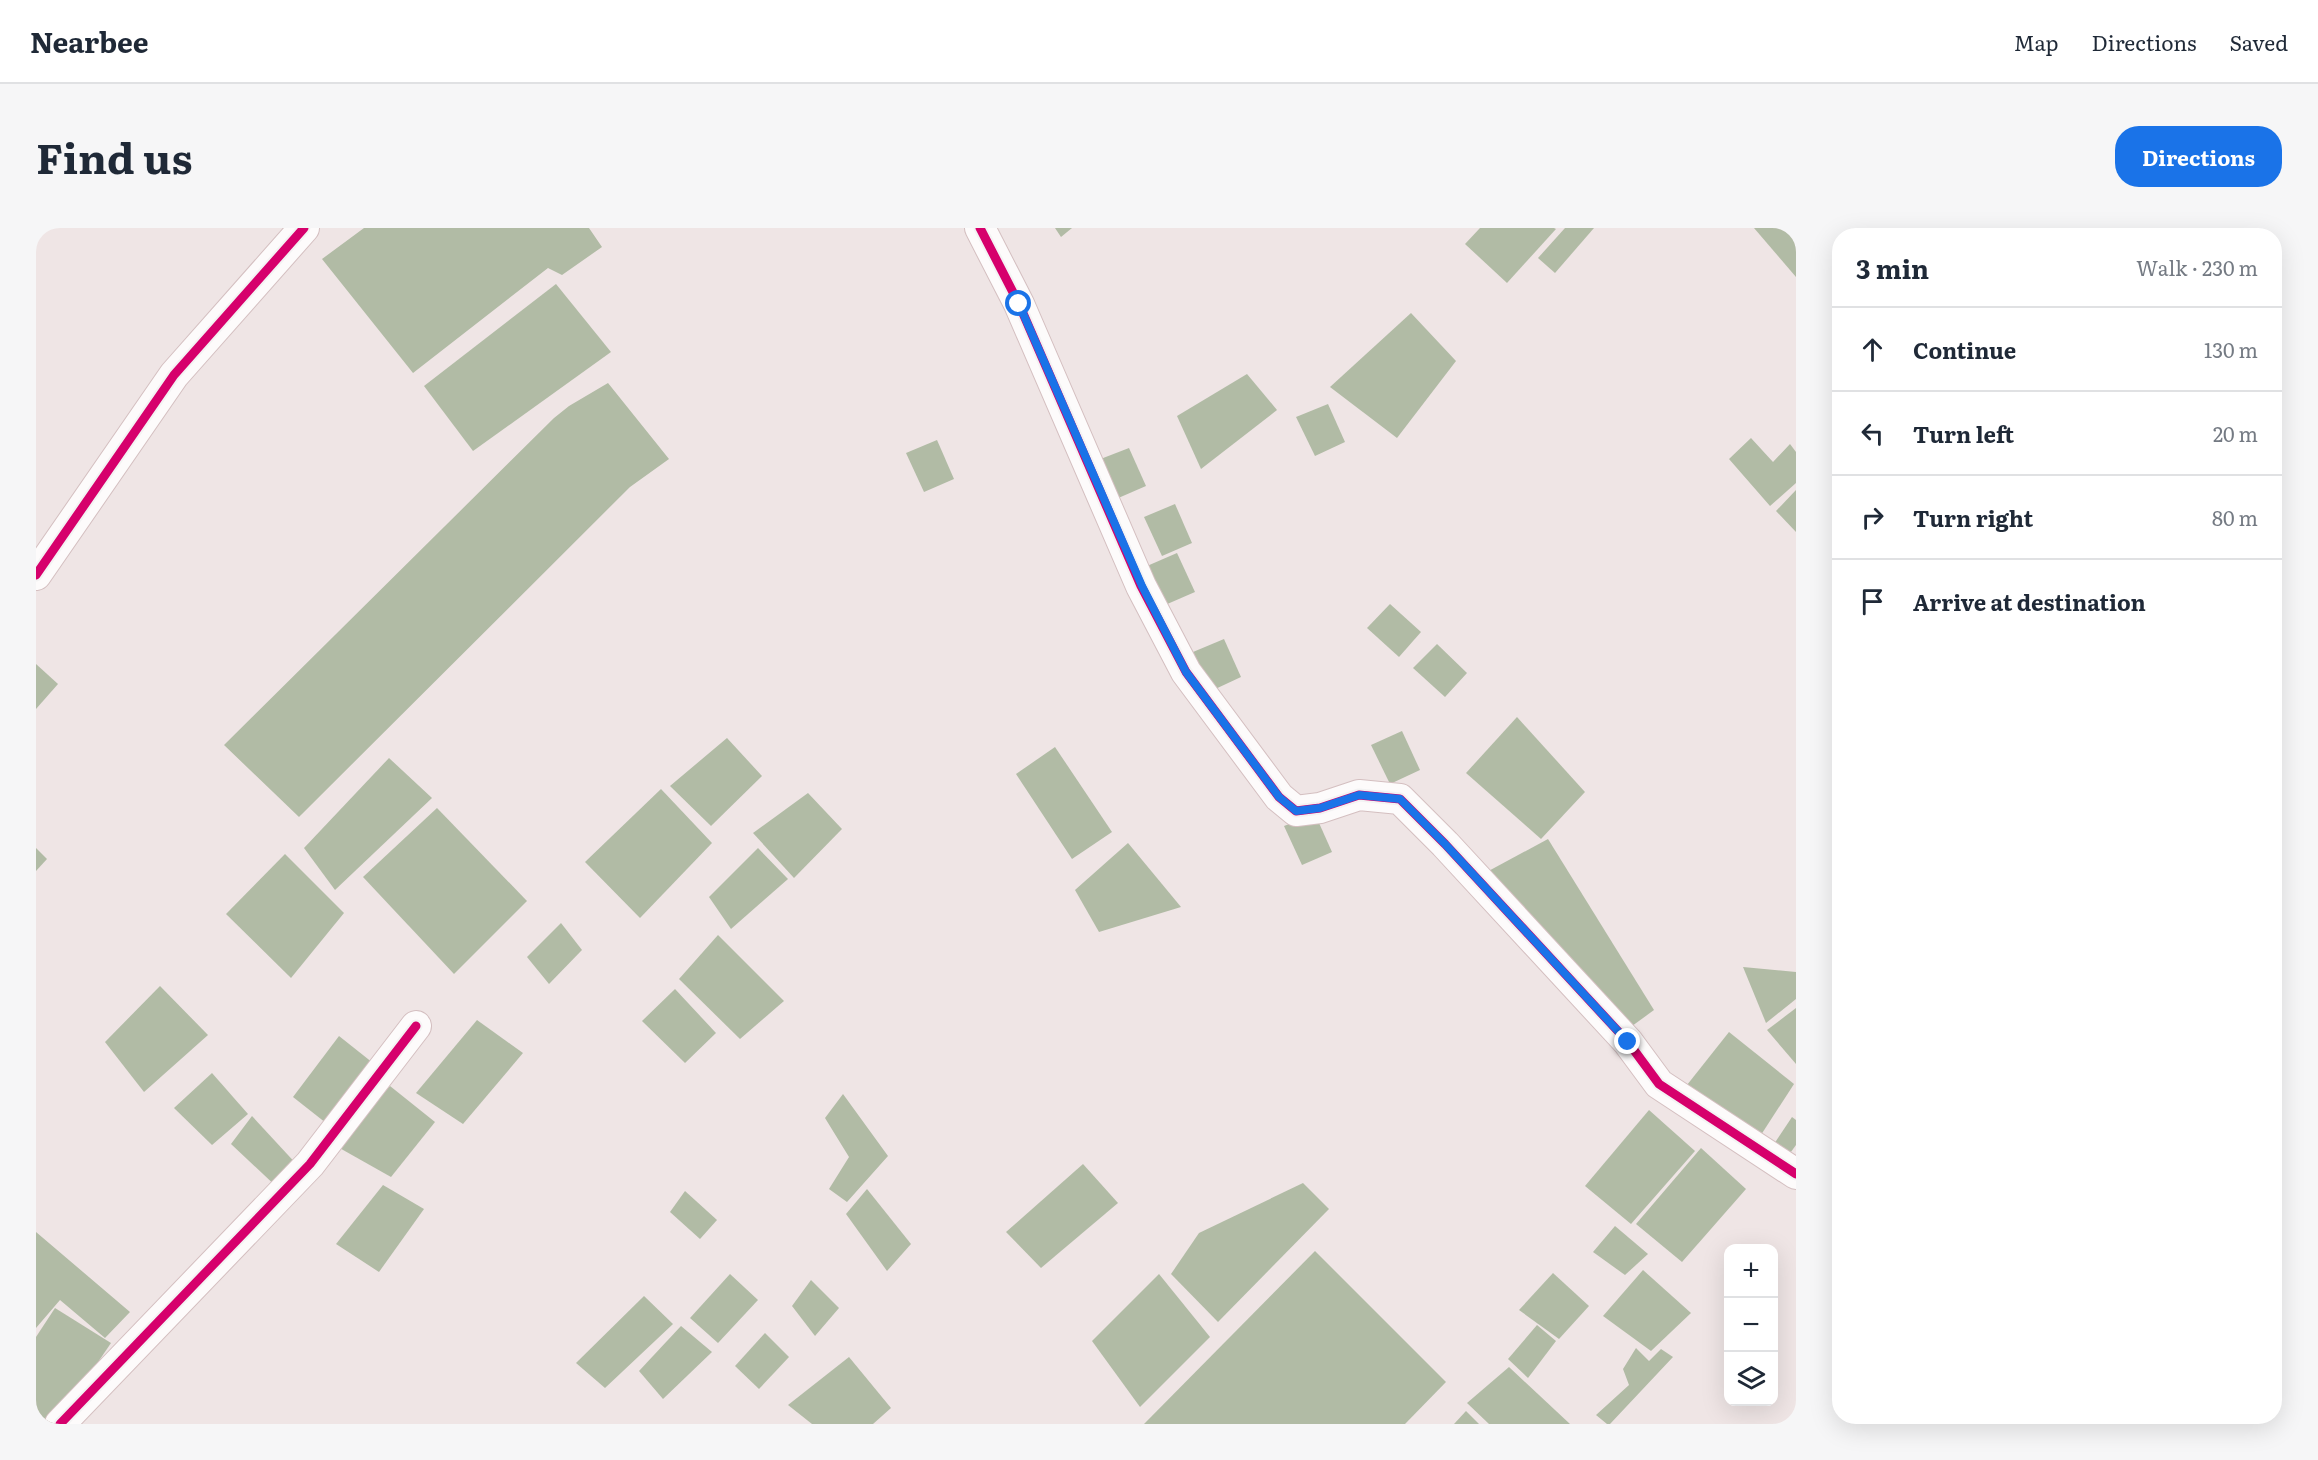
<!DOCTYPE html>
<html lang="en">
<head>
<meta charset="utf-8">
<style>
	:root { --surface:#fff; --page:#f6f6f7; --text:#1f2937; --muted:#747a83; --line:#e0e1e3; --accent:#1a73e8 }
	body { margin:0; font-family:Literata,serif; background:var(--page); color:var(--text) }
	.controls { position:absolute; right:18px; bottom:18px; display:grid; overflow:hidden; border-radius:12px; box-shadow:0 6px 24px #0002 }
	.controls button { width:54px; height:54px; display:grid; place-items:center; padding:0; border:0; border-bottom:2px solid var(--line); background:var(--surface); color:var(--text); font:30px sans-serif }
	.stop { position:absolute; width:18px; height:18px; margin:-14px; border:4px solid #1a73e8; border-radius:50%; background:#fff }
	.stop.end { background:#1a73e8; border-color:#fff; box-shadow:0 2px 6px #0008 }
	.list { margin:0; padding:0; list-style:none }
	h2 { display:flex; justify-content:space-between; align-items:center; height:78px; margin:0; padding:0 24px; font-size:26px }
	h2 small { font-size:20px; font-weight:400; color:var(--muted) }
	.list li { display:grid; grid-template-columns:39px 1fr auto; gap:18px; align-items:center; box-sizing:border-box; height:84px; padding:0 24px; border-top:2px solid var(--line) }
	.list b { display:block; font-size:22px; white-space:nowrap }
	.list em { font-size:20px; font-style:normal; color:var(--muted) }
	.icon { flex:none; width:33px; height:33px; fill:none; stroke:currentColor; stroke-width:2; stroke-linecap:round; stroke-linejoin:round }
	.map { position:relative; flex:none; width:1760px; height:1196px; overflow:hidden; border-radius:24px }
	header { display:flex; align-items:center; gap:36px; box-sizing:border-box; height:84px; padding:0 30px; background:var(--surface); border-bottom:2px solid var(--line) }
	header strong { font-size:28px }
	nav { display:flex; gap:33px; margin-inline-start:auto; font-size:21px }
	.intro { display:flex; align-items:center; justify-content:space-between; box-sizing:border-box; height:144px; padding:0 36px }
	h1 { margin:0; font-size:42px }
	.button { padding:15px 27px; border-radius:24px; background:var(--accent); color:#fff; font-size:21px; font-weight:700 }
	main { display:flex; gap:36px; padding:0 36px }
	aside { flex:1; background:var(--surface); border-radius:24px; box-shadow:0 6px 24px #0002 }
	.map>svg:first-child { display:block }
	.building { fill:#b1bba5 }
	.lines { fill:none; stroke-linecap:round; stroke-linejoin:round }
	.minor-casing { stroke:#d4bfc0; stroke-width:32 }
	.minor { stroke:#fdfbfb; stroke-width:30 }
	.cycleway-casing { stroke:#f3f3f3; stroke-width:13 }
	.cycleway { stroke:#d6006c; stroke-width:9 }
	.route { stroke:#1a73e8; stroke-width:8 }
</style>
</head>
<body>
<header>
<strong>Nearbee</strong>
<nav><a>Map</a><a>Directions</a><a>Saved</a></nav>
</header>
<div class="intro"><h1>Find us</h1><a class="button">Directions</a></div>
<main>
<div class="map">
<svg width="1760" height="1196" viewBox="0 0 1760 1196">
	<rect width="100%" height="100%" fill="#efe5e5"/>
	<g class="building">
		<polygon points="328,0 553,0 566,19 526,47 512,40 377,145 286,31"/>
		<polygon points="1019,0 1036,0 1025,9"/>
		<polygon points="1444,0 1518,0 1520,1 1471,55 1429,16"/>
		<polygon points="1529,0 1558,0 1519,45 1502,30"/>
		<polygon points="1718,0 1760,0 1760,49"/>
		<polygon points="520,56 575,124 437,223 388,158"/>
		<polygon points="1375,85 1420,133 1361,210 1294,159"/>
		<polygon points="1211,146 1241,182 1165,241 1141,188"/>
		<polygon points="572,155 633,231 594,259 263,589 188,517 518,190 533,178"/>
		<polygon points="1292,176 1309,214 1279,228 1260,189"/>
		<polygon points="1715,210 1737,234 1754,216 1760,224 1760,255 1734,278 1693,231"/>
		<polygon points="901,212 918,251 888,264 870,225"/>
		<polygon points="1093,220 1110,258 1080,271 1062,232"/>
		<polygon points="1760,262 1760,304 1740,283"/>
		<polygon points="1139,276 1156,315 1126,328 1108,289"/>
		<polygon points="1141,325 1159,364 1129,377 1111,338"/>
		<polygon points="1354,376 1385,404 1363,429 1331,400"/>
		<polygon points="1188,411 1205,449 1175,463 1157,424"/>
		<polygon points="1401,416 1431,445 1409,469 1377,440"/>
		<polygon points="0,436 22,456 0,481"/>
		<polygon points="1481,489 1549,564 1505,611 1430,545"/>
		<polygon points="1366,503 1384,542 1354,556 1335,517"/>
		<polygon points="691,510 726,548 675,598 634,558"/>
		<polygon points="1019,519 1076,604 1036,631 980,546"/>
		<polygon points="353,530 396,570 299,662 268,620"/>
		<polygon points="625,561 676,615 604,690 549,634"/>
		<polygon points="772,565 806,601 758,650 717,605"/>
		<polygon points="401,580 491,673 418,746 327,649"/>
		<polygon points="1279,586 1296,624 1266,637 1248,598"/>
		<polygon points="1512,611 1618,782 1592,801 1447,646"/>
		<polygon points="1092,615 1145,679 1063,704 1039,662"/>
		<polygon points="0,620 11,631 0,643"/>
		<polygon points="722,620 752,651 695,701 673,669"/>
		<polygon points="249,626 308,685 255,750 190,686"/>
		<polygon points="525,695 546,722 513,756 491,729"/>
		<polygon points="682,707 748,773 704,811 643,751"/>
		<polygon points="1707,739 1760,744 1760,771 1730,795"/>
		<polygon points="124,758 172,807 108,864 69,814"/>
		<polygon points="639,761 680,805 649,835 606,793"/>
		<polygon points="1760,780 1760,836 1731,802"/>
		<polygon points="441,792 487,825 427,896 380,865"/>
		<polygon points="1693,804 1758,856 1723,910 1651,857"/>
		<polygon points="303,808 337,835 290,895 257,869"/>
		<polygon points="176,845 212,886 176,917 138,880"/>
		<polygon points="354,858 399,894 355,949 300,918"/>
		<polygon points="807,866 852,928 811,974 793,961 813,929 789,890"/>
		<polygon points="1613,882 1659,923 1595,996 1549,958"/>
		<polygon points="216,888 264,940 244,962 195,916"/>
		<polygon points="1756,889 1760,892 1760,917 1752,928 1736,919"/>
		<polygon points="1665,920 1710,961 1646,1034 1600,996"/>
		<polygon points="1047,936 1082,975 1005,1040 970,1004"/>
		<polygon points="1267,955 1293,981 1182,1094 1135,1046 1163,1005"/>
		<polygon points="347,957 388,981 343,1044 300,1016"/>
		<polygon points="831,961 875,1016 851,1043 810,986"/>
		<polygon points="649,963 681,992 664,1011 634,984"/>
		<polygon points="1579,998 1612,1026 1589,1047 1557,1024"/>
		<polygon points="0,1004 94,1084 69,1110 24,1072 0,1100"/>
		<polygon points="1279,1023 1410,1154 1369,1196 1108,1196"/>
		<polygon points="1607,1042 1655,1085 1615,1123 1567,1088"/>
		<polygon points="1517,1045 1553,1078 1523,1111 1483,1082"/>
		<polygon points="694,1046 722,1072 682,1115 654,1090"/>
		<polygon points="1123,1046 1174,1109 1104,1179 1056,1113"/>
		<polygon points="775,1052 803,1080 779,1108 756,1078"/>
		<polygon points="608,1068 637,1096 569,1160 540,1135"/>
		<polygon points="19,1080 75,1115 20,1196 17,1196 0,1187 0,1109"/>
		<polygon points="1501,1097 1520,1113 1492,1150 1472,1131"/>
		<polygon points="645,1098 676,1124 627,1171 603,1143"/>
		<polygon points="729,1105 753,1129 723,1161 699,1138"/>
		<polygon points="1600,1120 1613,1133 1625,1121 1637,1129 1574,1196 1571,1196 1560,1187 1593,1157 1587,1141"/>
		<polygon points="813,1129 855,1180 837,1196 776,1196 752,1177"/>
		<polygon points="1473,1139 1534,1196 1453,1196 1431,1175"/>
		<polygon points="1430,1183 1443,1196 1418,1196"/>
	</g>
	<g class="lines">
		<g class="minor-casing">
			<g id="minor">
				<polyline points="944,0 983,76 1105,358 1150,444 1243,569 1260,583 1284,580 1323,567 1364,571 1409,616 1592,814 1623,856 1760,946"/>
				<polyline points="0,347 138,147 268,0"/>
				<polyline points="24,1196 274,936 380,798"/>
			</g>
		</g>
		<use href="#minor" class="minor"/>
		<g class="cycleway-casing">
			<g id="cycleway">
				<polyline points="944,0 983,76 1105,358 1150,444 1243,569 1260,583 1284,580 1323,567 1364,571 1409,616 1592,814 1623,856 1760,946"/>
				<polyline points="0,347 138,147 268,0"/>
				<polyline points="24,1196 274,936 380,798"/>
			</g>
		</g>
		<use href="#cycleway" class="cycleway"/>
	</g>
	<g class="lines">
		<polyline class="route" points="983,76 1106,358 1150,444 1243,569 1260,583 1284,580 1323,567 1364,571 1409,616 1592,814"/>
	</g>
</svg>
<div class="controls">
<button>+</button>
<button>−</button>
<button><svg class="icon" aria-label="layers" viewBox="0 0 24 24"><path d="M12 4l9 5-9 5-9-5zM3 14l9 5 9-5"/></svg></button>
</div>
<div class="stop" style="left:983px;top:76px"></div>
<div class="stop end" style="left:1592px;top:814px"></div>
</div>
<aside>
<h2>3 min<small>Walk · 230 m</small></h2>
<ul class="list">
<li><svg class="icon" aria-label="ahead" viewBox="0 0 24 24"><path d="M12 20V5M6 11l6-6 6 6"/></svg><div><b>Continue</b></div><em>130 m</em></li>
<li><svg class="icon" aria-label="left" viewBox="0 0 24 24"><path d="M17 20v-9H6M10 6l-5 5 5 5"/></svg><div><b>Turn left</b></div><em>20 m</em></li>
<li><svg class="icon" aria-label="right" viewBox="0 0 24 24"><path d="M7 20v-9h11M14 6l5 5-5 5"/></svg><div><b>Turn right</b></div><em>80 m</em></li>
<li><svg class="icon" aria-label="arrive" viewBox="0 0 24 24"><path d="M6 21V4h12l-3 4 3 4H6"/></svg><div><b>Arrive at destination</b></div></li>
</ul>
</aside>
</main>
</body>
</html>
